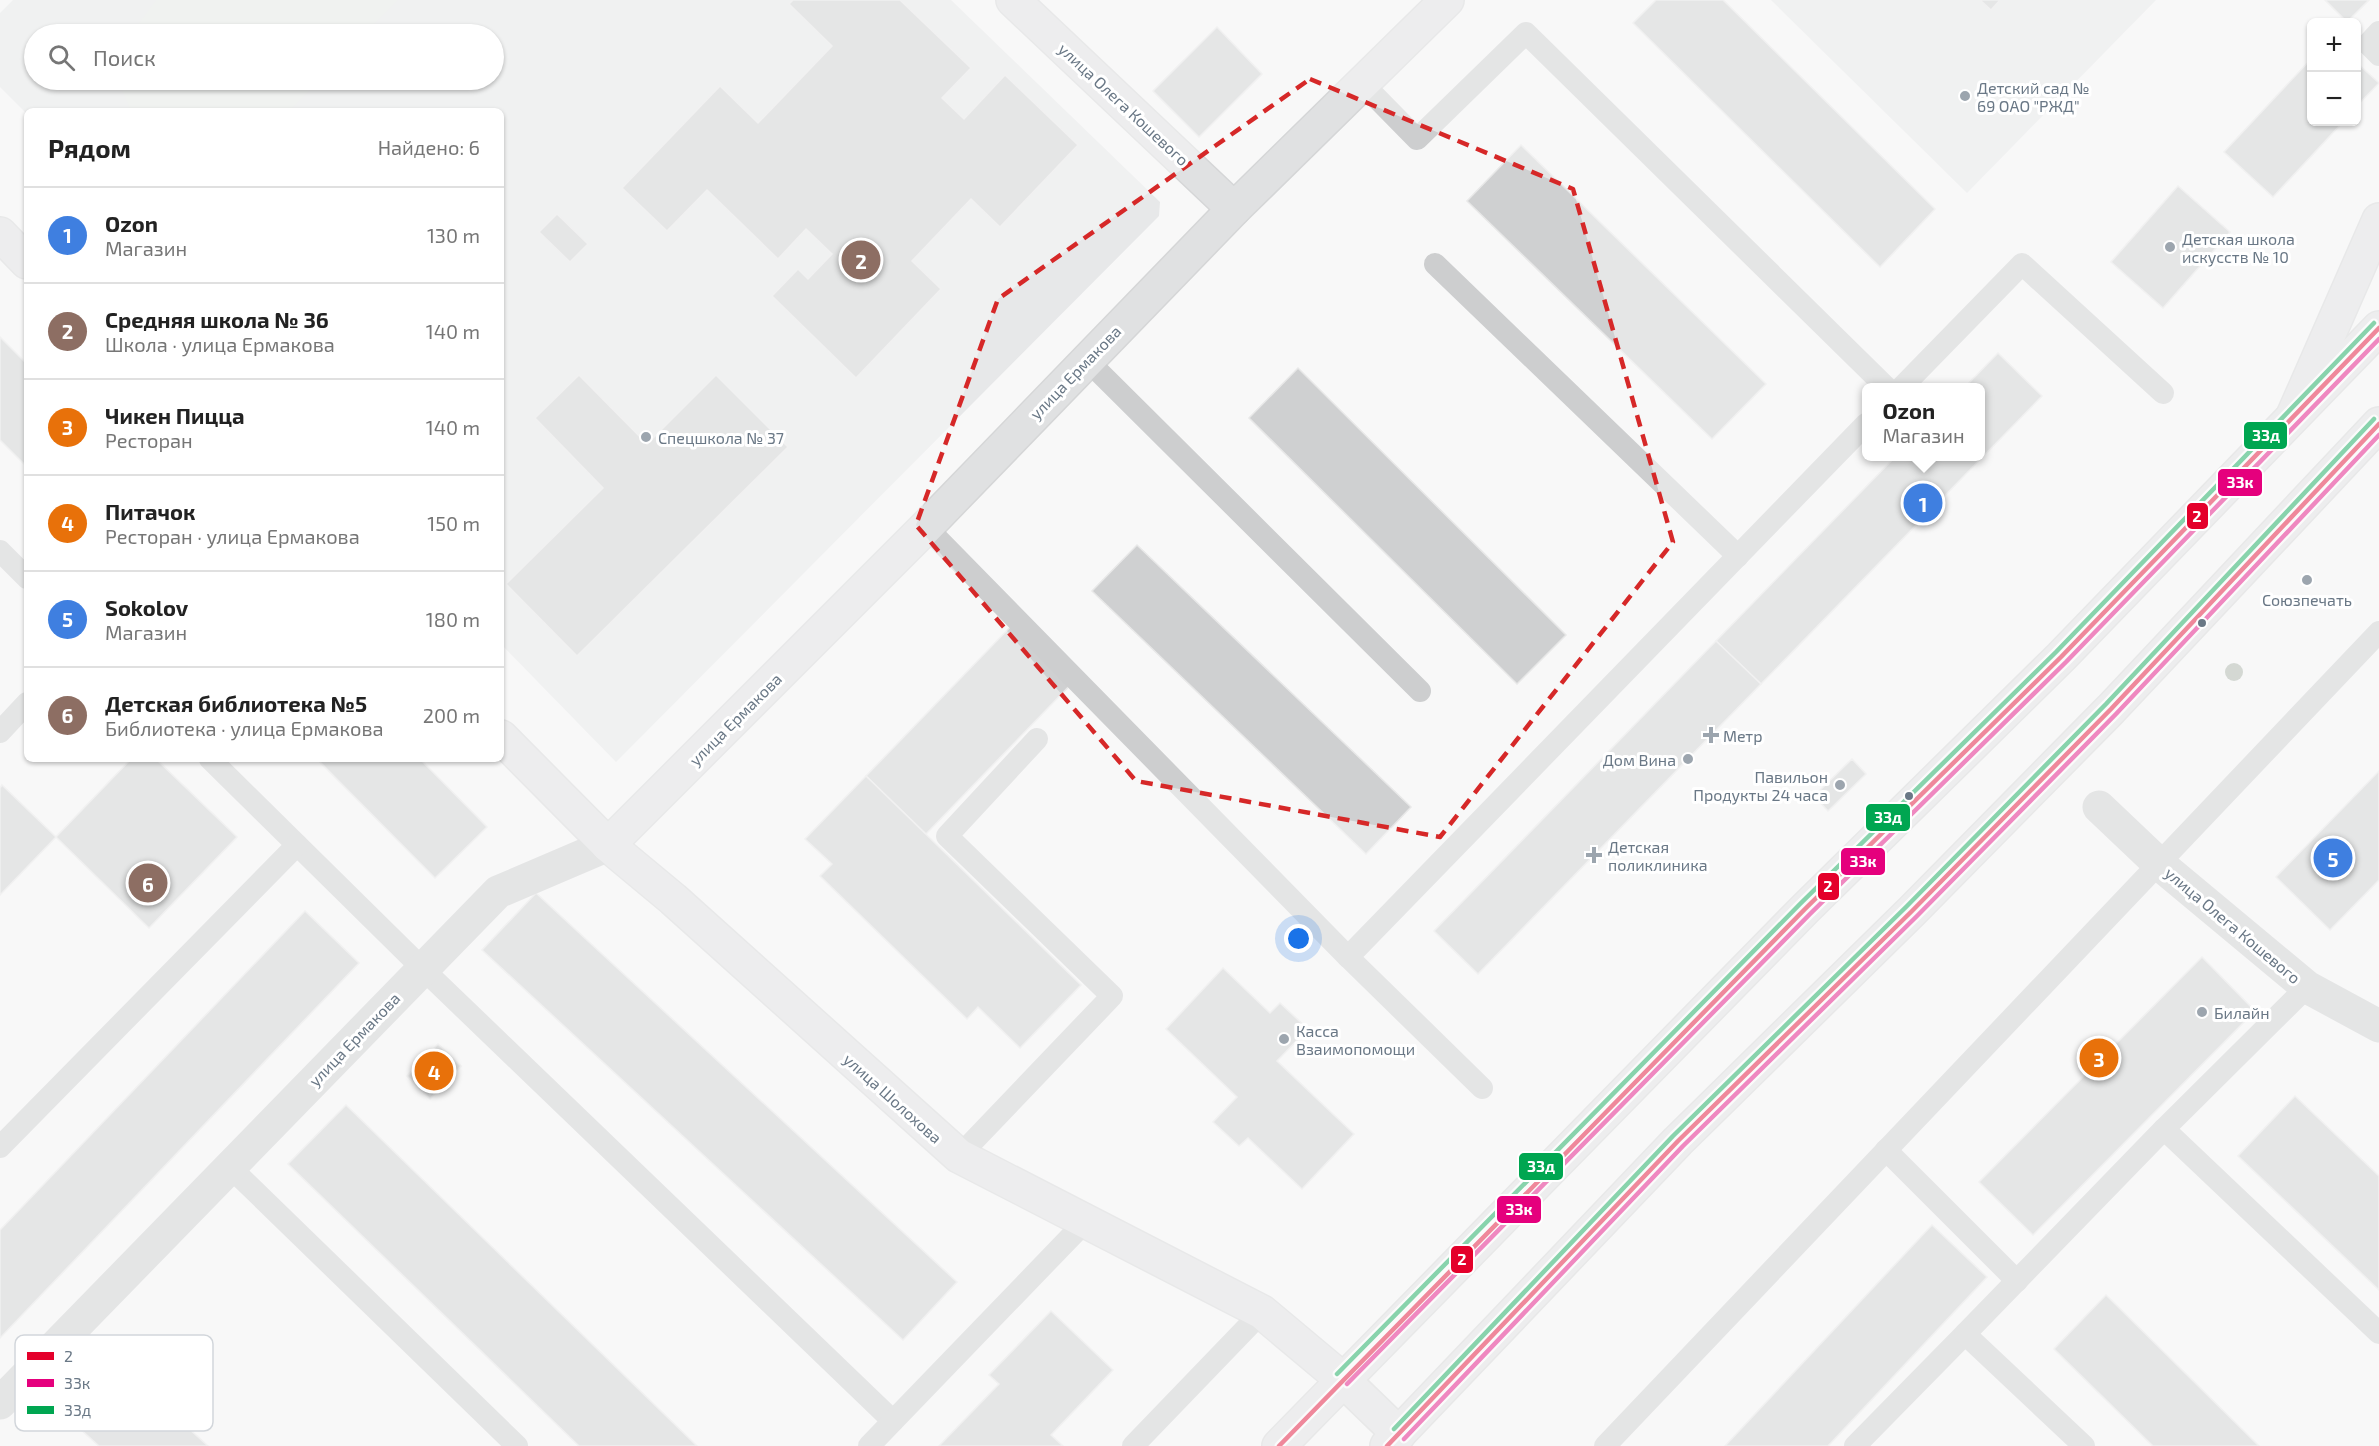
<!DOCTYPE html>
<html lang="ru">
<head>
<meta charset="utf-8">
<style>
	:root { --surface:#fff; --page:#f2f2f2; --text:#222; --muted:#767676; --line:#e0e0e0; --accent:#595d61 }
	body { margin:0; font-family:"Exo 2",sans-serif; background:var(--page); color:var(--text) }
	.controls { position:absolute; right:18px; top:18px; display:grid; overflow:hidden; border-radius:9px; box-shadow:0 2px 4px #0004 }
	.controls button { width:54px; height:54px; display:grid; place-items:center; padding:0; border:0; border-bottom:2px solid var(--line); background:var(--surface); color:var(--text); font:30px sans-serif }
	.you { position:absolute; left:1299px; top:939px; width:21px; height:21px; margin:-15px; border:4px solid #fff; border-radius:50%; background:#1a73e8; box-shadow:0 0 0 9px #1a73e833 }
	.badge { display:grid; place-items:center; width:39px; height:39px; border-radius:50%; background:var(--accent); color:#fff; font-size:20px; font-weight:700 }
	.pin { position:absolute; translate:-50% -50%; border:3px solid #fff; box-shadow:0 2px 6px #0006 }
	.popup { position:absolute; left:1862px; top:383px; width:123px; height:78px; box-sizing:border-box; display:grid; place-content:center; border-radius:9px; background:var(--surface); filter:drop-shadow(0 2px 4px #0005); font-size:20px; white-space:nowrap; color:var(--muted) }
	.popup b { font-size:22px; color:var(--text) }
	.popup::after { content:''; position:absolute; left:50%; top:100%; margin-left:-12px; border:12px solid transparent; border-top-color:var(--surface) }
	.list { margin:0; padding:0; list-style:none }
	h2 { display:flex; justify-content:space-between; align-items:center; height:78px; margin:0; padding:0 24px; font-size:26px }
	h2 small { font-size:20px; font-weight:400; color:var(--muted) }
	.list li { display:grid; grid-template-columns:39px 1fr auto; gap:18px; align-items:center; box-sizing:border-box; height:96px; padding:0 24px; border-top:2px solid var(--line) }
	.list b { display:block; font-size:22px; white-space:nowrap }
	.list p { margin:0; font-size:20px; white-space:nowrap; color:var(--muted) }
	.list em { font-size:20px; font-style:normal; color:var(--muted) }
	.icon { flex:none; width:33px; height:33px; fill:none; stroke:currentColor; stroke-width:2; stroke-linecap:round; stroke-linejoin:round }
	.map { position:relative; flex:none; width:2379px; height:1446px; overflow:hidden }
	.search { position:absolute; background:var(--surface); box-shadow:0 2px 4px #0004; left:24px; top:24px; width:480px; height:66px; display:flex; align-items:center; gap:15px; box-sizing:border-box; padding:0 21px; border-radius:33px; color:var(--muted); font-size:22px }
	.panel { position:absolute; background:var(--surface); box-shadow:0 2px 4px #0004; left:24px; top:108px; width:480px; height:654px; border-radius:9px }
	.map>svg:first-child { display:block }
	.built { fill:#e7e8e9; fill-rule:evenodd }
	.green { fill:#e7eae6 }
	.building { fill:#cfd0d1; stroke:#e8e8e8; stroke-width:1.5 }
	.lines { fill:none; stroke-linecap:round; stroke-linejoin:round }
	.secondary-casing { stroke:#d5d6d7; stroke-width:36 }
	.primary-casing { stroke:#d4d5d6; stroke-width:36 }
	.lane { stroke:#cdcecf; stroke-width:22 }
	.street { stroke:#cdcecf; stroke-width:33 }
	.secondary { stroke:#e0e1e2; stroke-width:33 }
	.primary { stroke:#e0e1e2; stroke-width:33 }
	.bus-1-casing { stroke:#fff; stroke-width:9 }
	.bus-2-casing { stroke:#fff; stroke-width:9 }
	.bus-3-casing { stroke:#fff; stroke-width:9 }
	.bus-1 { stroke:#e4002b; stroke-width:4.5 }
	.bus-2 { stroke:#e5007d; stroke-width:4.5 }
	.bus-3 { stroke:#00a651; stroke-width:4.5 }
	.tree { fill:#a8b2a7 }
	.marked { fill:none; stroke:#d62828; stroke-width:4.5; stroke-dasharray:12 8; stroke-linejoin:round }
	.poi-dot { fill:#9ca5ae; stroke:#fff; stroke-width:2 }
	.bus-dot { fill:#6a7886; stroke:#fff; stroke-width:2 }
	.labels { text-anchor:middle; dominant-baseline:central; stroke-width:6; stroke-linejoin:round; paint-order:stroke }
	.poi-label { font-size:16px; fill:#6a7886; stroke:#fff; text-anchor:start }
	.street-label { font-size:16px; fill:#6a7886; stroke:#fff }
	.key { fill:#fff; stroke:#d2d6db; stroke-width:1.5 }
	.key-label { font-size:16px; fill:#6a7886 }
	.line-badge { stroke:#fff; stroke-width:2 }
	.badge-label { font-size:16px; text-anchor:middle; font-weight:bold; fill:#fff }
</style>
</head>
<body>
<div class="map">
<svg width="2379" height="1446" viewBox="0 0 2379 1446">
	<rect width="100%" height="100%" fill="#f8f8f8"/>
	<g class="built">
		<path d="M13,0h938l209,202 -1,14 -543,546 -115,-118v-533h-474v3l-27,-27v-74zM34,34h460v46h-460z"/>
		<polygon points="1771,0 2156,0 1967,193"/>
	</g>
	<g class="green">
		<polygon points="156,0 398,0 364,34 131,34"/>
		<polygon points="122,80 320,80 289,111 131,111 122,90"/>
	</g>
	<g class="building">
		<polygon points="793,0 900,0 971,68 942,98 964,119 1005,75 1078,145 1000,227 971,199 912,261 941,289 856,378 772,296 798,269 808,279 832,254 806,229 778,259 707,190 667,231 622,188 720,86 758,123 832,46 789,4"/>
		<polygon points="1656,0 1723,0 1935,209 1880,267 1633,23"/>
		<polygon points="1980,0 2000,0 1991,10"/>
		<polygon points="2325,0 2369,0 2347,22"/>
		<polygon points="1217,27 1262,74 1199,137 1153,91"/>
		<polygon points="2312,58 2312,122 2343,122 2273,197 2224,152"/>
		<polygon points="2356,62 2379,83 2356,107"/>
		<polygon points="1521,145 1766,384 1712,439 1467,201"/>
		<polygon points="2178,186 2230,232 2163,308 2111,262"/>
		<polygon points="557,214 588,244 570,262 539,232"/>
		<polygon points="0,337 27,364 27,467 0,440"/>
		<polygon points="1998,353 2042,396 1761,684 1716,641 1896,456 1980,456 1980,388 1964,388"/>
		<polygon points="1298,368 1566,635 1517,684 1249,418"/>
		<polygon points="579,375 647,444 716,375 788,447 577,656 506,584 603,488 535,418"/>
		<polygon points="1137,545 1411,807 1366,854 1092,591"/>
		<polygon points="1018,619 1078,677 926,834 866,776"/>
		<polygon points="1716,641 1761,684 1478,974 1434,931"/>
		<polygon points="131,759 156,759 237,837 149,928 56,837"/>
		<polygon points="317,759 420,759 487,827 435,878"/>
		<polygon points="1852,759 1866,774 1828,811 1814,796"/>
		<polygon points="2379,771 2379,880 2330,930 2276,877"/>
		<polygon points="866,776 1081,985 1020,1048 978,1007 967,1019 820,876 832,864 805,839"/>
		<polygon points="2,785 56,837 0,895 0,788"/>
		<polygon points="536,893 957,1282 903,1340 482,950"/>
		<polygon points="305,911 359,963 0,1338 0,1230"/>
		<polygon points="2202,957 2255,1011 2033,1235 1979,1182"/>
		<polygon points="1223,968 1270,1013 1280,1003 1308,1029 1277,1061 1354,1134 1302,1189 1248,1138 1239,1146 1213,1122 1237,1097 1166,1029"/>
		<polygon points="438,1044 461,1066 430,1099 407,1076"/>
		<polygon points="2295,1096 2379,1176 2379,1290 2238,1156"/>
		<polygon points="346,1105 697,1446 579,1446 288,1164"/>
		<polygon points="1932,1225 1987,1277 1828,1446 1725,1446"/>
		<polygon points="2106,1295 2259,1446 2153,1446 2054,1349"/>
		<polygon points="1051,1311 1113,1370 1051,1435 1063,1446 939,1446 999,1384 989,1375"/>
		<polygon points="106,1353 208,1446 99,1446 56,1407"/>
	</g>
	<g class="lines">
		<g class="secondary-casing">
			<g id="secondary">
				<polyline points="1013,0 1234,209"/>
				<polyline points="0,234 27,262"/>
				<polyline points="2293,416 2379,220"/>
				<polyline points="501,737 608,845 673,899 959,1156 1262,1312 1342,1379"/>
				<polyline points="608,845 926,527 1234,209 1447,0"/>
			</g>
		</g>
		<g class="primary-casing">
			<g id="primary">
				<polyline points="1342,1379 1399,1434"/>
				<polyline points="1279,1446 1805,909 2061,657 2379,328"/>
				<polyline points="1387,1446 1678,1141 1912,911 2111,709 2379,424"/>
			</g>
		</g>
		<g class="lane">
			<polyline points="2379,32 2368,44 2379,55"/>
			<polyline points="1362,83 1417,139 1526,33 1887,388"/>
			<polyline points="1435,264 1738,556"/>
			<polyline points="1087,360 1420,691"/>
			<polyline points="1901,388 2022,264 2163,393"/>
			<polyline points="926,527 1348,957"/>
			<polyline points="0,551 27,578"/>
			<polyline points="0,732 27,703"/>
			<polyline points="210,759 423,969 893,1421"/>
			<polyline points="1482,1088 1348,957 1866,424"/>
			<polyline points="2164,1129 2307,987"/>
			<polyline points="0,1147 297,845"/>
			<polyline points="1886,1150 2017,1281"/>
			<polyline points="959,1156 1112,996 947,836 1037,739"/>
			<polyline points="230,1167 517,1446"/>
			<polyline points="869,1446 1086,1221"/>
			<polyline points="1133,1446 1262,1312"/>
			<polyline points="1605,1446 2379,632"/>
			<polyline points="1855,1446 1965,1334"/>
			<polyline points="2084,1446 1965,1334 2164,1129 2379,1333"/>
		</g>
		<g class="street">
			<polyline points="2099,807 2158,863 2307,987 2379,1026"/>
			<polyline points="0,1403 498,892 608,845"/>
		</g>
		<use href="#secondary" class="secondary"/>
		<use href="#primary" class="primary"/>
		<g class="bus-1-casing">
			<g id="bus-1">
				<polyline points="1279,1446 1805,909 2061,657 2379,328"/>
				<polyline points="1387,1446 1678,1141 1912,911 2111,709 2379,424"/>
			</g>
		</g>
		<g class="bus-2-casing">
			<g id="bus-2">
				<polyline points="1347,1384 1810,914 2066,662 2379,339"/>
				<polyline points="1404,1439 1683,1146 1917,916 2116,714 2379,435"/>
			</g>
		</g>
		<g class="bus-3-casing">
			<g id="bus-3">
				<polyline points="1337,1374 1800,904 2056,652 2374,323"/>
				<polyline points="1394,1429 1673,1136 1907,906 2106,704 2374,419"/>
			</g>
		</g>
		<use href="#bus-1" class="bus-1"/>
		<use href="#bus-2" class="bus-2"/>
		<use href="#bus-3" class="bus-3"/>
	</g>
	<circle class="tree" cx="2234" cy="672" r="9"/>
	<path d="M0 0H2379V1446H0ZM1310,79l263,110 100,353 -233,295 -304,-56 -220,-256 82,-226z" fill="#f8f8f8" fill-opacity=".55" fill-rule="evenodd"/>
	<path class="marked" d="M1310,79l263,110 100,353 -233,295 -304,-56 -220,-256 82,-226z"/>
	<g class="poi-dot">
		<circle cx="1965" cy="96" r="6"/>
		<circle cx="2170" cy="247" r="6"/>
		<circle cx="646" cy="437" r="6"/>
		<circle cx="2307" cy="580" r="6"/>
		<path d="M1708 726h6v6h6v6h-6v6h-6v-6h-6v-6h6z"/>
		<circle cx="1688" cy="759" r="6"/>
		<circle cx="1840" cy="785" r="6"/>
		<path d="M1591 846h6v6h6v6h-6v6h-6v-6h-6v-6h6z"/>
		<circle cx="2202" cy="1012" r="6"/>
		<circle cx="1284" cy="1039" r="6"/>
	</g>
	<g class="bus-dot">
		<circle cx="2202" cy="623" r="5"/>
		<circle cx="1909" cy="796" r="5"/>
	</g>
	<g class="labels">
		<g class="poi-label">
			<text x="1977" y="87">Детский сад №<tspan x="1977" dy="18">69 ОАО "РЖД"</tspan></text>
			<text x="2182" y="238">Детская школа<tspan x="2182" dy="18">искусств № 10</tspan></text>
			<text x="658" y="437">Спецшкола № 37</text>
			<text x="2307" y="599" text-anchor="middle">Союзпечать</text>
			<text x="1723" y="735">Метр</text>
			<text x="1676" y="759" text-anchor="end">Дом Вина</text>
			<text x="1828" y="776" text-anchor="end">Павильон<tspan x="1828" dy="18">Продукты 24 часа</tspan></text>
			<text x="1608" y="846">Детская<tspan x="1608" dy="18">поликлиника</tspan></text>
			<text x="2214" y="1012">Билайн</text>
			<text x="1296" y="1030">Касса<tspan x="1296" dy="18">Взаимопомощи</tspan></text>
		</g>
		<g class="street-label">
			<text transform="translate(1124 104) rotate(43)">улица Олега Кошевого</text>
			<text transform="translate(1075 372) rotate(-46)">улица Ермакова</text>
			<text transform="translate(735 719) rotate(-45)">улица Ермакова</text>
			<text transform="translate(2233 925) rotate(40)">улица Олега Кошевого</text>
			<text transform="translate(354 1039) rotate(-46)">улица Ермакова</text>
			<text transform="translate(893 1098) rotate(42)">улица Шолохова</text>
		</g>
	</g>
	<rect x="15" y="1335" width="198" height="96" rx="9" class="key"/>
	<rect x="27" y="1352" width="27" height="8" fill="#e4002b"/>
	<rect x="27" y="1379" width="27" height="8" fill="#e5007d"/>
	<rect x="27" y="1406" width="27" height="8" fill="#00a651"/>
	<g class="key-label">
		<text x="64" y="1362">2</text>
		<text x="64" y="1389">33к</text>
		<text x="64" y="1416">33д</text>
	</g>
	<g class="line-badge">
		<rect x="2243" y="421" width="45" height="29" rx="6" fill="#00a651"/>
		<rect x="2217" y="468" width="46" height="29" rx="6" fill="#e5007d"/>
		<rect x="2186" y="502" width="23" height="28" rx="6" fill="#e4002b"/>
		<rect x="1865" y="803" width="46" height="29" rx="6" fill="#00a651"/>
		<rect x="1840" y="847" width="46" height="29" rx="6" fill="#e5007d"/>
		<rect x="1817" y="872" width="23" height="29" rx="6" fill="#e4002b"/>
		<rect x="1518" y="1152" width="46" height="29" rx="6" fill="#00a651"/>
		<rect x="1496" y="1195" width="46" height="29" rx="6" fill="#e5007d"/>
		<rect x="1450" y="1245" width="24" height="29" rx="6" fill="#e4002b"/>
	</g>
	<g class="badge-label">
		<text x="2266" y="441">33д</text>
		<text x="2240" y="488">33к</text>
		<text x="2197" y="522">2</text>
		<text x="1888" y="823">33д</text>
		<text x="1863" y="867">33к</text>
		<text x="1828" y="892">2</text>
		<text x="1541" y="1172">33д</text>
		<text x="1519" y="1215">33к</text>
		<text x="1462" y="1265">2</text>
	</g>
</svg>
<div class="controls">
<button>+</button>
<button>−</button>
</div>
<div class="you"></div>
<div class="pin badge" style="left:1923px;top:503px;background:#3f7fe0">1</div>
<div class="popup"><b>Ozon</b>Магазин</div>
<div class="pin badge" style="left:861px;top:260px;background:#8d6e63">2</div>
<div class="pin badge" style="left:2099px;top:1058px;background:#e8710a">3</div>
<div class="pin badge" style="left:434px;top:1071px;background:#e8710a">4</div>
<div class="pin badge" style="left:2333px;top:858px;background:#3f7fe0">5</div>
<div class="pin badge" style="left:148px;top:883px;background:#8d6e63">6</div>
<div class="search"><svg class="icon" aria-label="search" viewBox="0 0 24 24"><circle cx="10" cy="10" r="6"/><path d="M15 15l6 6"/></svg>Поиск</div>
<section class="panel">
<h2>Рядом<small>Найдено: 6</small></h2>
<ul class="list">
<li><span class="badge" style="background:#3f7fe0">1</span><div><b>Ozon</b><p>Магазин</p></div><em>130 m</em></li>
<li><span class="badge" style="background:#8d6e63">2</span><div><b>Средняя школа № 36</b><p>Школа · улица Ермакова</p></div><em>140 m</em></li>
<li><span class="badge" style="background:#e8710a">3</span><div><b>Чикен Пицца</b><p>Ресторан</p></div><em>140 m</em></li>
<li><span class="badge" style="background:#e8710a">4</span><div><b>Питачок</b><p>Ресторан · улица Ермакова</p></div><em>150 m</em></li>
<li><span class="badge" style="background:#3f7fe0">5</span><div><b>Sokolov</b><p>Магазин</p></div><em>180 m</em></li>
<li><span class="badge" style="background:#8d6e63">6</span><div><b>Детская библиотека №5</b><p>Библиотека · улица Ермакова</p></div><em>200 m</em></li>
</ul>
</section>
</div>
</body>
</html>
